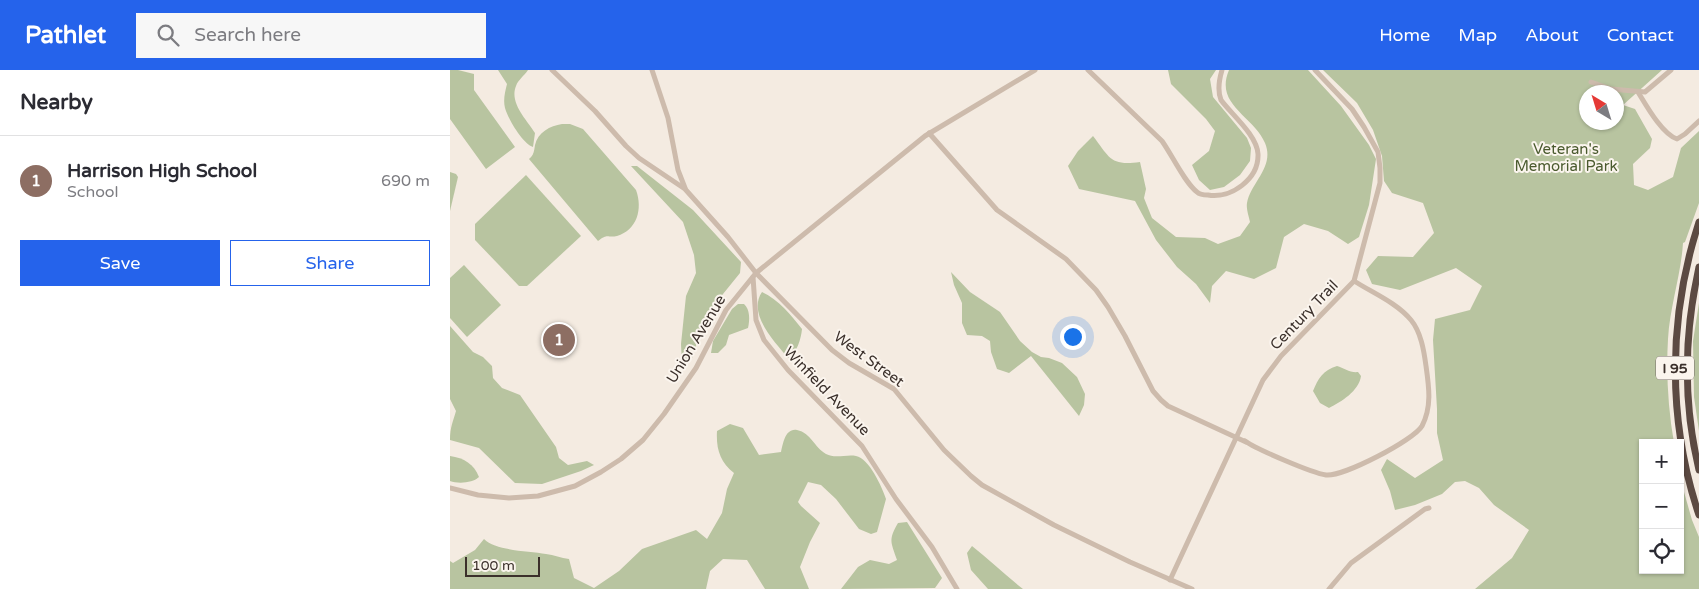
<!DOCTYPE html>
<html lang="en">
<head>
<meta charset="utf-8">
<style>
	:root { --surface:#fff; --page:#f7f7f7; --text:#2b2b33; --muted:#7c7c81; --line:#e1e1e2; --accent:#2563eb }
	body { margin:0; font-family:"Varela Round",sans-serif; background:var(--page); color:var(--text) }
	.controls { position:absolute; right:15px; bottom:15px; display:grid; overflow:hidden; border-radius:0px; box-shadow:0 1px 4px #0004 }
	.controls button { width:45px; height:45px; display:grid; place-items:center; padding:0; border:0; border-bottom:1px solid var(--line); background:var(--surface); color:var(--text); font:25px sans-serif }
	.compass { position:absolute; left:1129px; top:15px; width:45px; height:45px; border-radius:50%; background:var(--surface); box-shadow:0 1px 4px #0004; rotate:322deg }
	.scale { position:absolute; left:15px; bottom:12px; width:75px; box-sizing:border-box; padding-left:5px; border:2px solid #3b302b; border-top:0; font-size:14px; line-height:18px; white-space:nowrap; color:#3b302b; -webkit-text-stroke:4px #fbf5ee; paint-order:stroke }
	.you { position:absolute; left:622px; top:266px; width:18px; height:18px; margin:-12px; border:4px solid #fff; border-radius:50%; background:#1a73e8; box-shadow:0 0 0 8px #1a73e833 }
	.badge { display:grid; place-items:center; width:32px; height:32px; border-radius:50%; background:var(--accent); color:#fff; font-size:16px; font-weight:700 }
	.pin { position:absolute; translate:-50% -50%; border:2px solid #fff; box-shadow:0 1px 5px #0006 }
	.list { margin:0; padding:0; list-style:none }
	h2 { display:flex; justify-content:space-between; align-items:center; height:65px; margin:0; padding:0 20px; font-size:21px }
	h2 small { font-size:16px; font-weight:400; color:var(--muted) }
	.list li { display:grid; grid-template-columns:32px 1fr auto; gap:15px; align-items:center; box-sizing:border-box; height:90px; padding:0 20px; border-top:1px solid var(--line) }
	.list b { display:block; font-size:19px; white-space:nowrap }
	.list p { margin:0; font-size:16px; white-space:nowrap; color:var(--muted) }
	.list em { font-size:16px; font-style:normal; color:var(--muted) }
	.actions { display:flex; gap:10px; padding:15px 20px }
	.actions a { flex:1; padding:11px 0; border:1px solid var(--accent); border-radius:0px; text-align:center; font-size:18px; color:var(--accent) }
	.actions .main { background:var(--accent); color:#fff }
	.icon { flex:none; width:28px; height:28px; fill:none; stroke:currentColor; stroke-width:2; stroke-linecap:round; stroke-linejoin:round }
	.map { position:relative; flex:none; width:1249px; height:519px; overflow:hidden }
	header { display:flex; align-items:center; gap:30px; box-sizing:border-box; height:70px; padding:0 25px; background:var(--accent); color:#fff }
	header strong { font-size:24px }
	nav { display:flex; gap:28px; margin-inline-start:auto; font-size:18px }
	.search { width:350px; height:45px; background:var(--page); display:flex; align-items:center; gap:12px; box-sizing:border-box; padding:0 18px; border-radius:0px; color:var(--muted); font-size:19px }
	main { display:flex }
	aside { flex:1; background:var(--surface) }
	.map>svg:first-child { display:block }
	.green { fill:#b8c4a0; fill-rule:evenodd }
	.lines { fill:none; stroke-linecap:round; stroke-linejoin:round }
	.minor { stroke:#cdbbac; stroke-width:5 }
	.highway { stroke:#5c4a42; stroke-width:7 }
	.labels { text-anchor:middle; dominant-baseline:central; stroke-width:4; stroke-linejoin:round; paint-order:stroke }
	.shield { fill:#fbf5ee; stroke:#756b66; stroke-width:1 }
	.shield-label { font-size:14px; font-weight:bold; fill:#3b302b }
	.park-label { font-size:15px; fill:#4a5a2e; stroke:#fbf5ee }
	.street-label { font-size:15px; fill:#3b302b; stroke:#fbf5ee }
</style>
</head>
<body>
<header>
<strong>Pathlet</strong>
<div class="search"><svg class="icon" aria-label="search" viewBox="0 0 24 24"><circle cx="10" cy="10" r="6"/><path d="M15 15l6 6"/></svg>Search here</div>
<nav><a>Home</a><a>Map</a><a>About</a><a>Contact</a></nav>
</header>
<main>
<aside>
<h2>Nearby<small></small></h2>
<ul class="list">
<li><span class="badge" style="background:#8d6e63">1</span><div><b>Harrison High School</b><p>School</p></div><em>690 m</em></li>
</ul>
<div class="actions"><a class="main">Save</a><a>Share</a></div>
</aside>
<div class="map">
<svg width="1249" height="519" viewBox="0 0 1249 519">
	<rect width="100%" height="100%" fill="#f4ebe1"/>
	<g class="green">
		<polygon points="0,0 8,0 24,4 24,20 65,77 36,99 0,49"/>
		<path d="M48,0h30c-4,6 -10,10 -12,16 -7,17 11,34 19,47l-2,14c-10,-3 -25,-28 -28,-39 -2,-8 0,-16 2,-24z"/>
		<polygon points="718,0 766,0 760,9 763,27 797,68 801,78 800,91 790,105 774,117 760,120 749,110 742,95 759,81 765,61 756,49 721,14"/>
		<path d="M779,0h79l33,36 28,39 7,14 -7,46 -10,32 -11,7 -20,-13 -24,-7 -20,13 -8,31 -22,11 -28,-8 -14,15 -2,17 -14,-19 -19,-17 -21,-27 -21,-39 -56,-12 -11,-23 10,-15 15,-15c17,22 17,30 47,26l6,27 -2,9 8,20 24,19 29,1 13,6 22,-8 10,-14c-1,-5 -4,-13 -3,-19 4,-21 28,-36 18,-60 -11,-27 -51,-38 -36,-73z"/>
		<path d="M873,0h339l-39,35 12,4 17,30 -2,9 -17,16 1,21 14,5 25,-13 8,-29 18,-17v72l-14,39 -2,1c-2,32 -13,63 -15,96 -2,34 0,70 6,104h-31v127h37v-92l12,42 7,17v52h-224l37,-31 17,-28 -35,-25 -15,-17 -14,-7 -10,1 -13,12 -27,11 -20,5 -5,-19 -9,-21 6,-11 28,19 28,-18 -6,-27v-24l-4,-69 2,-21 35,-9 12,-24 -26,-18 -56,22 -28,-6 -6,-14 12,-14 35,1 21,-24 -11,-30 -31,-10 -8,-12 -2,-25 -9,-26 -16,-27zM1136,22h30l1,18 6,-5 -6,9 -1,8h-30z"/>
		<path d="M112,54h8l13,5 53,61c7,19 1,40 -19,46 -10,2 -9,-3 -19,5l-69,-82c5,-4 5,-8 6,-14 3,-13 15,-19 27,-21z"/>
		<polygon points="181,96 187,96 243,140 291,192 290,203 256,245 242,288 236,294 232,294 231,274 234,245 236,226 246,203 244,185 233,152"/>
		<polygon points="0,102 6,104 8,107 0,141"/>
		<polygon points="76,105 131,166 77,216 69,216 25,170 25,154"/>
		<polygon points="14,195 51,235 17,267 0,248 0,208"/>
		<polygon points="501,202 520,222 550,242 570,271 582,282 591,287 599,288 612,293 627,307 635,324 634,335 629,346 581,286 559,303 547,299 541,282 540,271 532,266 517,265 512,253 512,233 504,215"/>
		<path d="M312,222c17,8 29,23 40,37 -1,10 -5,24 -14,29 -13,-16 -41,-44 -26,-66z"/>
		<polygon points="1249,233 1249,361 1244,327 1243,271"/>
		<path d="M288,234h6c6,5 6,16 4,24l-19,7 -3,10 -8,8h-7l2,-12 19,-32z"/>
		<path d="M0,256l23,26 10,5 9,9 1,12 9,10 18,7 36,52 3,11 9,7 19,-4 7,4 -13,6 -39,13 -27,-1 -36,-35 -29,-8c0,-13 3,-18 6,-29l-6,-12z"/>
		<path d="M887,296c7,2 13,7 21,6l3,4c-2,15 -20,26 -32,32l-9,-5 -7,-12c5,-12 10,-21 24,-25z"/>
		<path d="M280,354l13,4 16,27 22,-3c2,-8 4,-24 16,-22 14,3 17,17 29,24 9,5 21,0 30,2 13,2 26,31 30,43l-9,33 -6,2 -12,-5 -23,-30 -15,-14 -13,-3 -10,20 3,4 19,17 -10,19 -10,25 9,22h-44l-18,-29 -24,-1 -13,12 -4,18h-256v-28l3,2 22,-13 9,-11c12,12 45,12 62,15 8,1 15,4 23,5l5,19 20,10 25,-17 23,-22 54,-19 11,9 15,-26 5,-24 7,-16c-14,-11 -18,-24 -17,-42z"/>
		<path d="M0,386c14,2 24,8 29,21 -6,6 -21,7 -29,4z"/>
		<path d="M457,452l35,56 -7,10 -94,1 17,-22 12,-7 19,4 8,-4c-6,-18 -9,-20 1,-37z"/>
		<path d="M522,476c18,14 33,29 51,43h-35l-17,-19 -4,-17z"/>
	</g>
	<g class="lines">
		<g class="minor">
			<polyline points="102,0 145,41 176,76 189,88 235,119 278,167 306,203 382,280 399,293 444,319 494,380 521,406 532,415 604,455 680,492 742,519"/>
			<polyline points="202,0 218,48 228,100 235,118"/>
			<path d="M638,0l74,71c10,14 23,42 35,51 3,3 7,3 11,3 23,4 51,-16 50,-41 -1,-19 -27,-40 -37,-54 -4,-10 -2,-20 1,-30"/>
			<polyline points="1141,12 1161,19 1195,22 1221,0"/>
			<path d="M1188,22c8,13 24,42 39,47l8,-5 14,-13"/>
			<polyline points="479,63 547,140 616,189 646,220 658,237 675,266 703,321 711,330 718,336 796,372"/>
			<polyline points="303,207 306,250 314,270 338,300 412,376 446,429 482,477 507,519"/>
			<path d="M795,371c11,8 67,32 81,34 17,2 88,-35 96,-49 10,-19 7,-39 4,-60 -2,-15 -5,-34 -15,-46 -14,-17 -38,-27 -57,-39"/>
			<polyline points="0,418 28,425 59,428 88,426 125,416 151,402 171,389 193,370 214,344 246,298 276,240 306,203 475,66 585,0"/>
			<polyline points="720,510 813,310 831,286 904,211 930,113 930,98 928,82 914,57 902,39 865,0"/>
			<polyline points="879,519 901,493 975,439 979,438"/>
		</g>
		<g class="highway">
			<path d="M1249,152c-31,95 -32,198 0,293"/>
			<path d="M1249,197c-15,67 -16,136 0,203"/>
		</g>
	</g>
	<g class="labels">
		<rect class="shield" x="1206" y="286.5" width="38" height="23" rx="4"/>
		<g class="shield-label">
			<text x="1225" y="298">I 95</text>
		</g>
		<g class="park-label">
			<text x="1116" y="79">Veteran's<tspan x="1116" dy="17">Memorial Park</tspan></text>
		</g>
		<g class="street-label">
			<text transform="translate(854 245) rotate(-46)">Century Trail</text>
			<text transform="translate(246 269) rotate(-59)">Union Avenue</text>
			<text transform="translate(419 289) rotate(36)">West Street</text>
			<text transform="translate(377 321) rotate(46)">Winfield Avenue</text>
		</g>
	</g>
</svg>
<div class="controls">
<button>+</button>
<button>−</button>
<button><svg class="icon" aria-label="locate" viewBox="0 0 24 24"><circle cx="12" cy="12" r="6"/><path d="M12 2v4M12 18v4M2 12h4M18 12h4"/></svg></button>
</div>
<svg class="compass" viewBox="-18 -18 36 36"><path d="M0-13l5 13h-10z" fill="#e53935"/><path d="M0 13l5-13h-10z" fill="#7c7c81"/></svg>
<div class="scale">100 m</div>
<div class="you"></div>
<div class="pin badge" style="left:109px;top:270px;background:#8d6e63">1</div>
</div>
</main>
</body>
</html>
